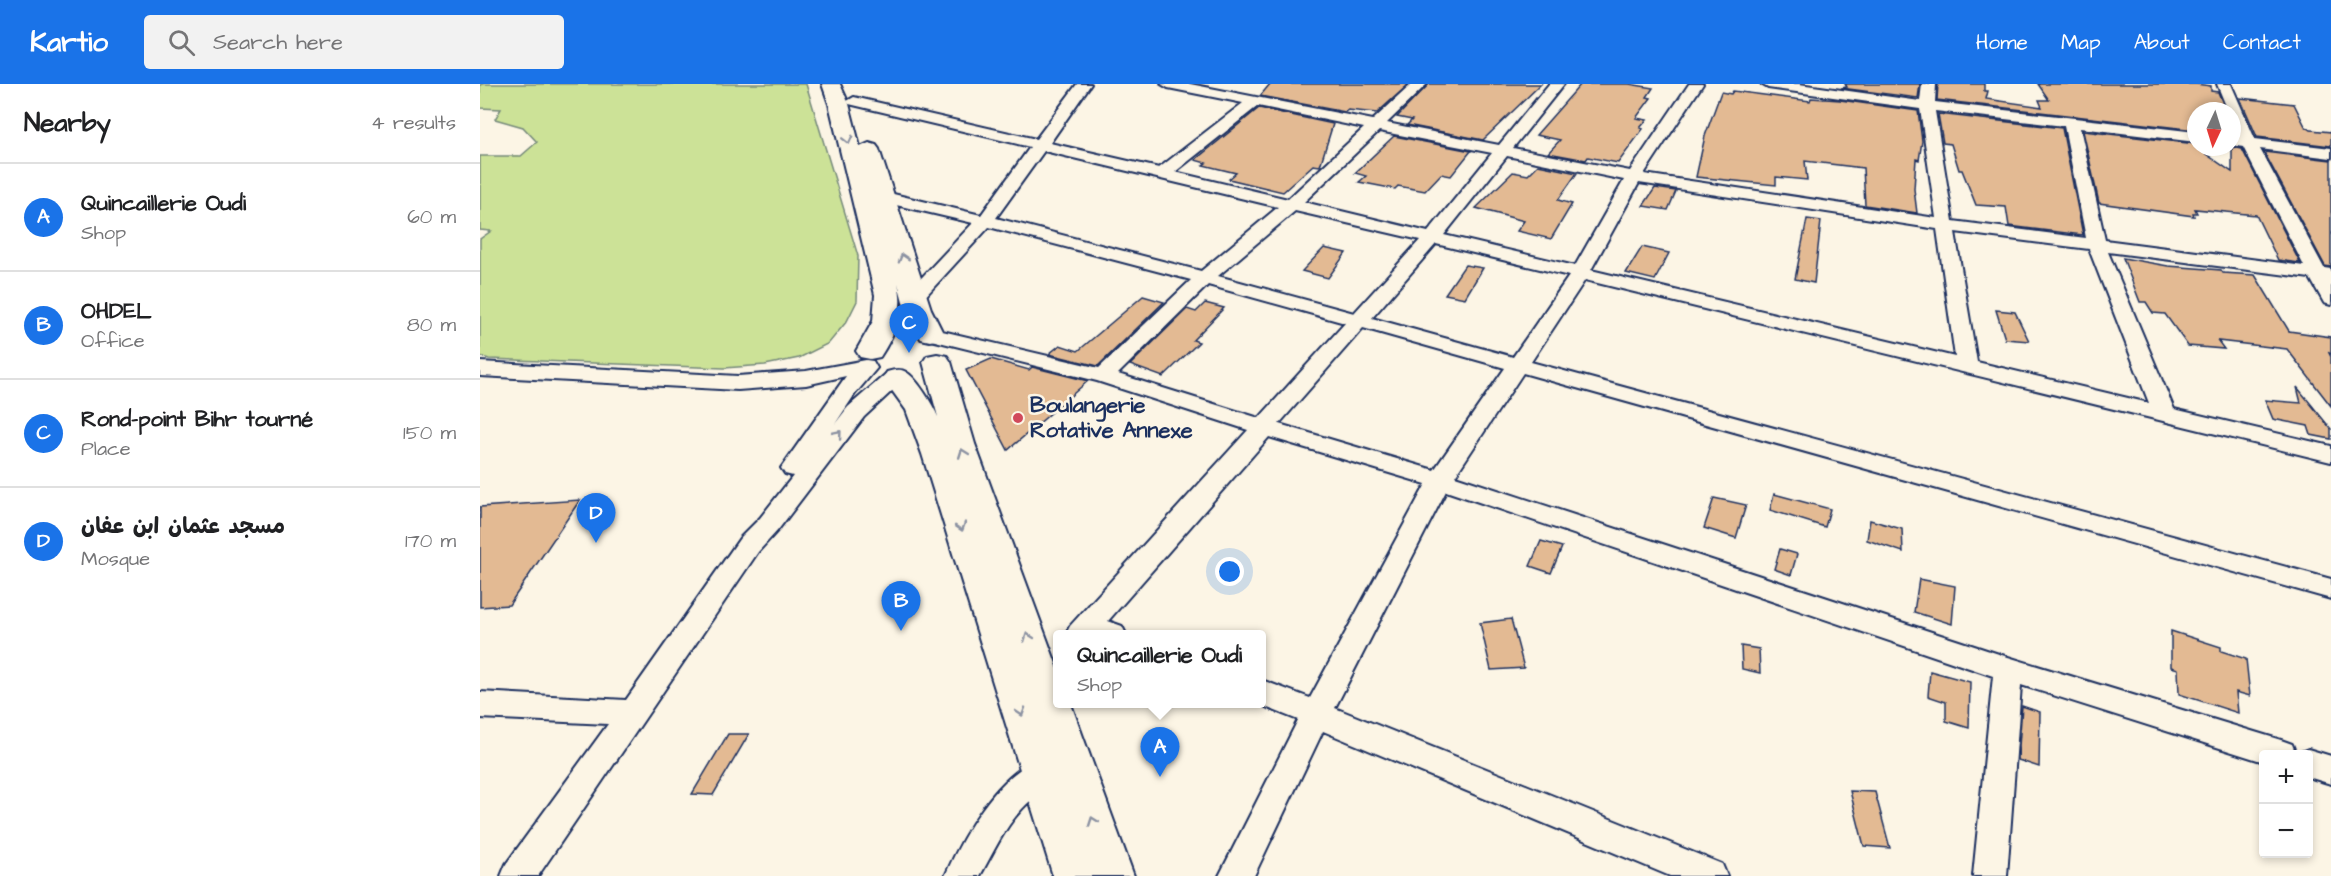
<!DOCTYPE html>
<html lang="en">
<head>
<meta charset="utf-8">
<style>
	:root { --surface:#fff; --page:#f2f2f2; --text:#202124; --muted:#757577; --line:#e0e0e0; --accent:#1a73e8 }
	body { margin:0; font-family:"Architects Daughter","Playpen Sans Arabic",sans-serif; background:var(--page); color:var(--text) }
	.controls { position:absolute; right:18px; bottom:18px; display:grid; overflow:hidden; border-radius:6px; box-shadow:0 3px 9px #0003 }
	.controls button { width:54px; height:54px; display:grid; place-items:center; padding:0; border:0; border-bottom:2px solid var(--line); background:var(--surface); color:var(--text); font:30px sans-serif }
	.compass { position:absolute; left:1707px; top:18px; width:54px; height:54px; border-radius:50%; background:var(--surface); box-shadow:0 3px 9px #0003; rotate:184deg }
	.you { position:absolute; left:750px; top:488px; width:21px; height:21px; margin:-15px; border:4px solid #fff; border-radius:50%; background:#1a73e8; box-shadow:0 0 0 9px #1a73e833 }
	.badge { display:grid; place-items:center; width:39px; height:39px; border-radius:50%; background:var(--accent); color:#fff; font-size:20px; font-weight:700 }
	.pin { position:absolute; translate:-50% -50px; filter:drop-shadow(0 2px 3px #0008) }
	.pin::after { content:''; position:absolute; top:32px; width:21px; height:18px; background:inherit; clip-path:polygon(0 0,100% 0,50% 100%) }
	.popup { position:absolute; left:573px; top:546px; width:213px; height:78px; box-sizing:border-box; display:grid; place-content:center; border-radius:6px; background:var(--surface); filter:drop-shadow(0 2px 4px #0005); font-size:20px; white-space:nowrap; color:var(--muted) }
	.popup b { font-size:22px; color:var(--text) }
	.popup::after { content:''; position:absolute; left:50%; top:100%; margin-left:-12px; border:12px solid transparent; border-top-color:var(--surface) }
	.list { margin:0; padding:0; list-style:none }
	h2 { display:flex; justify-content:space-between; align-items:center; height:78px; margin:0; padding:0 24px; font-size:26px }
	h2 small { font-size:20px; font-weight:400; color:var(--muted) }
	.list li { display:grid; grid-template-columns:39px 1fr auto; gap:18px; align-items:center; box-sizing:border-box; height:108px; padding:0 24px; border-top:2px solid var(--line) }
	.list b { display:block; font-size:22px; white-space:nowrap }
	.list p { margin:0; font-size:20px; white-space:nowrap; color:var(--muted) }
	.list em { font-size:20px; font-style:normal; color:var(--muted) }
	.icon { flex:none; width:33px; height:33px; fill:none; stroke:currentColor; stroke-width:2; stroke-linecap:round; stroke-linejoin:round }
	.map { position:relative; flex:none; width:1851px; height:792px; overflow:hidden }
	header { display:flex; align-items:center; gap:36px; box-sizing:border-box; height:84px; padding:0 30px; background:var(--accent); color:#fff }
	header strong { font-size:28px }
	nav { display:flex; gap:33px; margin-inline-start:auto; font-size:21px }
	.search { width:420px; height:54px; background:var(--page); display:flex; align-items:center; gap:15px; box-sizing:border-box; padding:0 21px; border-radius:6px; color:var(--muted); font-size:22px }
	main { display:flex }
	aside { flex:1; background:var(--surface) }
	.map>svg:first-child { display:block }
	.green { fill:#cce297; stroke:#74887a; stroke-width:1.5 }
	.building { fill:#e3ba93; stroke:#1b2f5e; stroke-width:1.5 }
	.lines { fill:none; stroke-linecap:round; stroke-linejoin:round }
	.minor-casing { stroke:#1b2f5e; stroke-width:4 }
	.major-casing { stroke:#1b2f5e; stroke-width:4 }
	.minor { fill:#fcf5e5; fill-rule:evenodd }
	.major { fill:#fcf5e5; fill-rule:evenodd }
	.oneway { stroke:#8c92a2 }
	.poi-dot { fill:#d1495b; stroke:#fcf5e5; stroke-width:2 }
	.labels { text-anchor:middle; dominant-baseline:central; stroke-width:5; stroke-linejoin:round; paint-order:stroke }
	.poi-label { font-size:22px; font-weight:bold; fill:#1b2f5e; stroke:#fcf5e5; text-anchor:start }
</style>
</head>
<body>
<header>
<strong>Kartio</strong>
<div class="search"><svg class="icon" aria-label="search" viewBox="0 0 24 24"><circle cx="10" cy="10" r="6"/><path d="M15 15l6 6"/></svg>Search here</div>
<nav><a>Home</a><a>Map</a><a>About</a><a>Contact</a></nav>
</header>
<main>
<aside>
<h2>Nearby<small>4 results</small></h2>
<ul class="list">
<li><span class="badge">A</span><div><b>Quincaillerie Oudi</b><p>Shop</p></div><em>60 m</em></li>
<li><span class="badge">B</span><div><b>OHDEL</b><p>Office</p></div><em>80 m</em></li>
<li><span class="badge">C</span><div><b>Rond-point Bihr tourné</b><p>Place</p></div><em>150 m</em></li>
<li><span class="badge">D</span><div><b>مسجد عثمان ابن عفان</b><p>Mosque</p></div><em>170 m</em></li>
</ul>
</aside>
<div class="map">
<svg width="1851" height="792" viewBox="0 0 1851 792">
	<rect width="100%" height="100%" fill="#fcf5e5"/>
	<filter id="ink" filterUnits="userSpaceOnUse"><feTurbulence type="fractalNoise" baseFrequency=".0167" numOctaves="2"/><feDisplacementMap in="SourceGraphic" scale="12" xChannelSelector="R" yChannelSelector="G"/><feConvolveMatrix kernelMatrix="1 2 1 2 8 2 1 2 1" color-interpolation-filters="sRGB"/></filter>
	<g filter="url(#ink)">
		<polygon class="green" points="2,0 326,0 378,172 377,217 367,237 349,259 319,274 285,281 244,284 9,275 0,272 0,155 11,147 0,146 0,72 41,72 57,58 43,43 15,35 21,25 0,24 0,1"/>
		<g class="building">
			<polygon points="790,0 929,0 897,29 868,26 865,28 780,12"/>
			<polygon points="949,0 1061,0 1003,56 927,41 932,36 917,33"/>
			<polygon points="1101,0 1149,0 1173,4 1167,13 1171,14 1156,34 1167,36 1160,44 1163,45 1138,79 1108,73 1106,76 1068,69 1080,56 1056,51"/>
			<polygon points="1365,0 1440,0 1438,14 1361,4 1367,3"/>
			<polygon points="1458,0 1504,0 1504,7 1508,7 1506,15 1562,23 1559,16 1569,16 1558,0 1716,0 1731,2 1731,7 1738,8 1746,27 1716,27 1716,46 1457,16"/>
			<polygon points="1253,7 1330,17 1331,14 1360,16 1438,27 1442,57 1439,76 1436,75 1434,105 1437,129 1385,121 1383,84 1325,77 1327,96 1296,93 1296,101 1216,93 1225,52 1241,8 1251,10"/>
			<polygon points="1760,14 1814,20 1825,42 1831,46 1851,48 1851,62 1777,53"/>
			<polygon points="779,24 853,40 840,82 833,81 803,108 749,95 756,89 723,81 726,79 715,76"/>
			<polygon points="1458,30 1582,44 1603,151 1529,142 1526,123 1496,121 1482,86 1479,86 1471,60 1463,59"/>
			<polygon points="1603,47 1716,60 1716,63 1752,88 1752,63 1762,65 1820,179 1798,176 1776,131 1715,125 1717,129 1713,129 1714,132 1619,119"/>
			<polygon points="914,52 991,67 971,92 961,90 945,107 918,102 915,105 879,98 886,92 875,89"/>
			<polygon points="1784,68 1851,76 1851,183 1845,182"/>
			<polygon points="1058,81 1097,89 1078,116 1092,120 1071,155 1037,147 1044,137 996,124 1033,88 1048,91"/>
			<polygon points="1175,104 1196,107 1188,126 1163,122"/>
			<polygon points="1327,135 1341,137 1334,199 1315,195"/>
			<polygon points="1162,163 1189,169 1175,196 1146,189"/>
			<polygon points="844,164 866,169 848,194 822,187"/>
			<polygon points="1643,174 1688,182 1741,186 1743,189 1775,191 1809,247 1851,253 1851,270 1849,269 1851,273 1851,322 1807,265 1738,257 1744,265 1708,262 1685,230 1673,229 1666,218 1660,218"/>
			<polygon points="985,181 1003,184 985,214 965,210"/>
			<polygon points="663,212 684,218 618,282 569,270 580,261 598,267"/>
			<polygon points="725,219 744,224 713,256 719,258 683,293 650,281 707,225 716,228"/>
			<polygon points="1516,226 1535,228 1549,257 1525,255"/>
			<polygon points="511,275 549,286 552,283 608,297 528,366 486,286"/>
			<polygon points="1817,303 1851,345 1851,355 1831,351 1828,342 1793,335 1785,316 1821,319"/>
			<polygon points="1294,410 1350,425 1345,443 1290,426"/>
			<polygon points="1234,414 1266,421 1256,454 1224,444"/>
			<polygon points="100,416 29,521 0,523 0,423"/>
			<polygon points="1390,436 1422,445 1423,468 1387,456"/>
			<polygon points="1061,457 1082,463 1071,489 1050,482"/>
			<polygon points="1300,465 1317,470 1311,491 1294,485"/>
			<polygon points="1439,495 1475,502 1472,540 1434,528"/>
			<polygon points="1031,535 1044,584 1011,586 1000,539"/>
			<polygon points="1691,547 1741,563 1741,567 1766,575 1770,612 1756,608 1758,629 1699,610 1698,585 1691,583"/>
			<polygon points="1261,562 1279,565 1280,589 1262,585"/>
			<polygon points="1450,587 1490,598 1489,644 1466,637 1466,618 1448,612"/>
			<polygon points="1542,622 1560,628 1559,683 1538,676"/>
			<polygon points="248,650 269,650 233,711 212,710"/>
			<polygon points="1370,707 1395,708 1410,764 1384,762"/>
		</g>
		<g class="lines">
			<g class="minor-casing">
				<g id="minor">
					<path d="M597,0h14l-41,59 109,25 84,-65 -75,-15 -7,-4h29l183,36 39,-36h15l-40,39 112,22 50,-61h15l-51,64 117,23 59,-87h14l-59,90 292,44 -16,-109 -152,-21 -7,-4h38l121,17 2,-17h14l-1,18 261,30v10l-116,-14 25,112 199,26 -61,-119 -11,-2v-6l7,-1 -7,-17v-10h-4l-11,-27h14l24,55 76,9v10l-71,-9 64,119 7,1v36l-7,-2 -14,-25 -202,-26 66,157 157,37v16l-746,-182 -54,82 800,217v20l-808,-226 -68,103 553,181 273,83 11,4 4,10h-32v8l-243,-77 -14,191h-34l20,-200 -547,-185 -111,217 387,156 5,12h-57l-347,-145 -69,145h-35l79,-156 -40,-16h4v-24l48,18 116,-214 -157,-47 -161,184 14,5 4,8h-60l4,-8 178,-196 -151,-49 -166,-41 -3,-4 3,-4 7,-2 161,38 92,-88 -202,-53 -67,73h-14l-3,-4 3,-4 65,-69 -94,-22 -3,-4 3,-4 6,-1 96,23 49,-68 -181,-43 -2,-3 7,-4 182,42zM778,22l106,22 -76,71 -113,-27zM1455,27l129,15 22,112 -133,-17zM899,47l113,22 -64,79 -124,-30zM564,67l234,56 -77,64 -205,-53zM1027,72l117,24 -49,86 -131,-31zM1159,99l298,46 18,128 -364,-87zM815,127l125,29 -66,73 -136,-37zM1475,148l134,17 60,154 -172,-41zM956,160l133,32 -56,81 -141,-39zM728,201l137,38 -86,95 -141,-44zM883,244l142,40 -71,102 -155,-46z"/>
					<polygon points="386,276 393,277 397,284 375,310 355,340 368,323 407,289 415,287 423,289 426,294 384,333 298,446 278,468 58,792 21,792 26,780 128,640 0,634 0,608 146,616 260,454 280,434 313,392 305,390 301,384 366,292 326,301 258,306 0,292 0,278 258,292 326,287"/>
					<polygon points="1828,665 1851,672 1851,700 1828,693 1828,670 1816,670"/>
					<path d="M561,674l11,4 5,10c-8,16 -23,24 -35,37 -18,19 -29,44 -42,67h-35c18,-41 52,-102 96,-118z"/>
				</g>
			</g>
			<g class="major-casing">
				<g id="major">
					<path d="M342,0h18l9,20 11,43 9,-4 7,2 3,4 52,160 12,24 -4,6 -9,2 -9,-2 -16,-30 -7,-26c7,28 -3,51 -18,74l-10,2 -10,-2 -4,-6 17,-30 2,-26 -46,-191z"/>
					<path d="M457,270l10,2 4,6 24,82 83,225v35h13l63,172h-81l-131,-422 -16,-44 -23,-32 4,-6c6,-2 13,-4 19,0 10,5 28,34 32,45l-15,-55 4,-6z"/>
				</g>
			</g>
			<use href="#minor" class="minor"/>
			<use href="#major" class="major"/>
		</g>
		<defs><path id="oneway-chevron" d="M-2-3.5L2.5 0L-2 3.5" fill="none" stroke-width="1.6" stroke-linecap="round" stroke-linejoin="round" transform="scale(1.5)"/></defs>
		<g class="oneway">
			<use href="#oneway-chevron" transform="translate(368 56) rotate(76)"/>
			<use href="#oneway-chevron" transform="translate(423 174) rotate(-107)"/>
			<use href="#oneway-chevron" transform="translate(358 350) rotate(-50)"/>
			<use href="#oneway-chevron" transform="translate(483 369) rotate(-110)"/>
			<use href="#oneway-chevron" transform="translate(481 443) rotate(72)"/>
			<use href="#oneway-chevron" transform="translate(548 553) rotate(-110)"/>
			<use href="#oneway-chevron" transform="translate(541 628) rotate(72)"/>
			<use href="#oneway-chevron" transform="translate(613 737) rotate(-110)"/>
		</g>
	</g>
	<circle class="poi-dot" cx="538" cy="334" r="6"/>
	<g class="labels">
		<g class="poi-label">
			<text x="550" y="321">Boulangerie<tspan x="550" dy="25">Rotative Annexe</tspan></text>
		</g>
	</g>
</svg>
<div class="controls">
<button>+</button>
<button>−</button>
</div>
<svg class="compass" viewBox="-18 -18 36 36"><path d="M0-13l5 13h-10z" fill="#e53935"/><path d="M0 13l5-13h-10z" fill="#757577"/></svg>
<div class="you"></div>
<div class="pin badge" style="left:680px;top:693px">A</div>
<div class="popup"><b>Quincaillerie Oudi</b>Shop</div>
<div class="pin badge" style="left:421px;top:547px">B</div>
<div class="pin badge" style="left:429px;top:269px">C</div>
<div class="pin badge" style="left:116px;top:459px">D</div>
</div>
</main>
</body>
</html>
